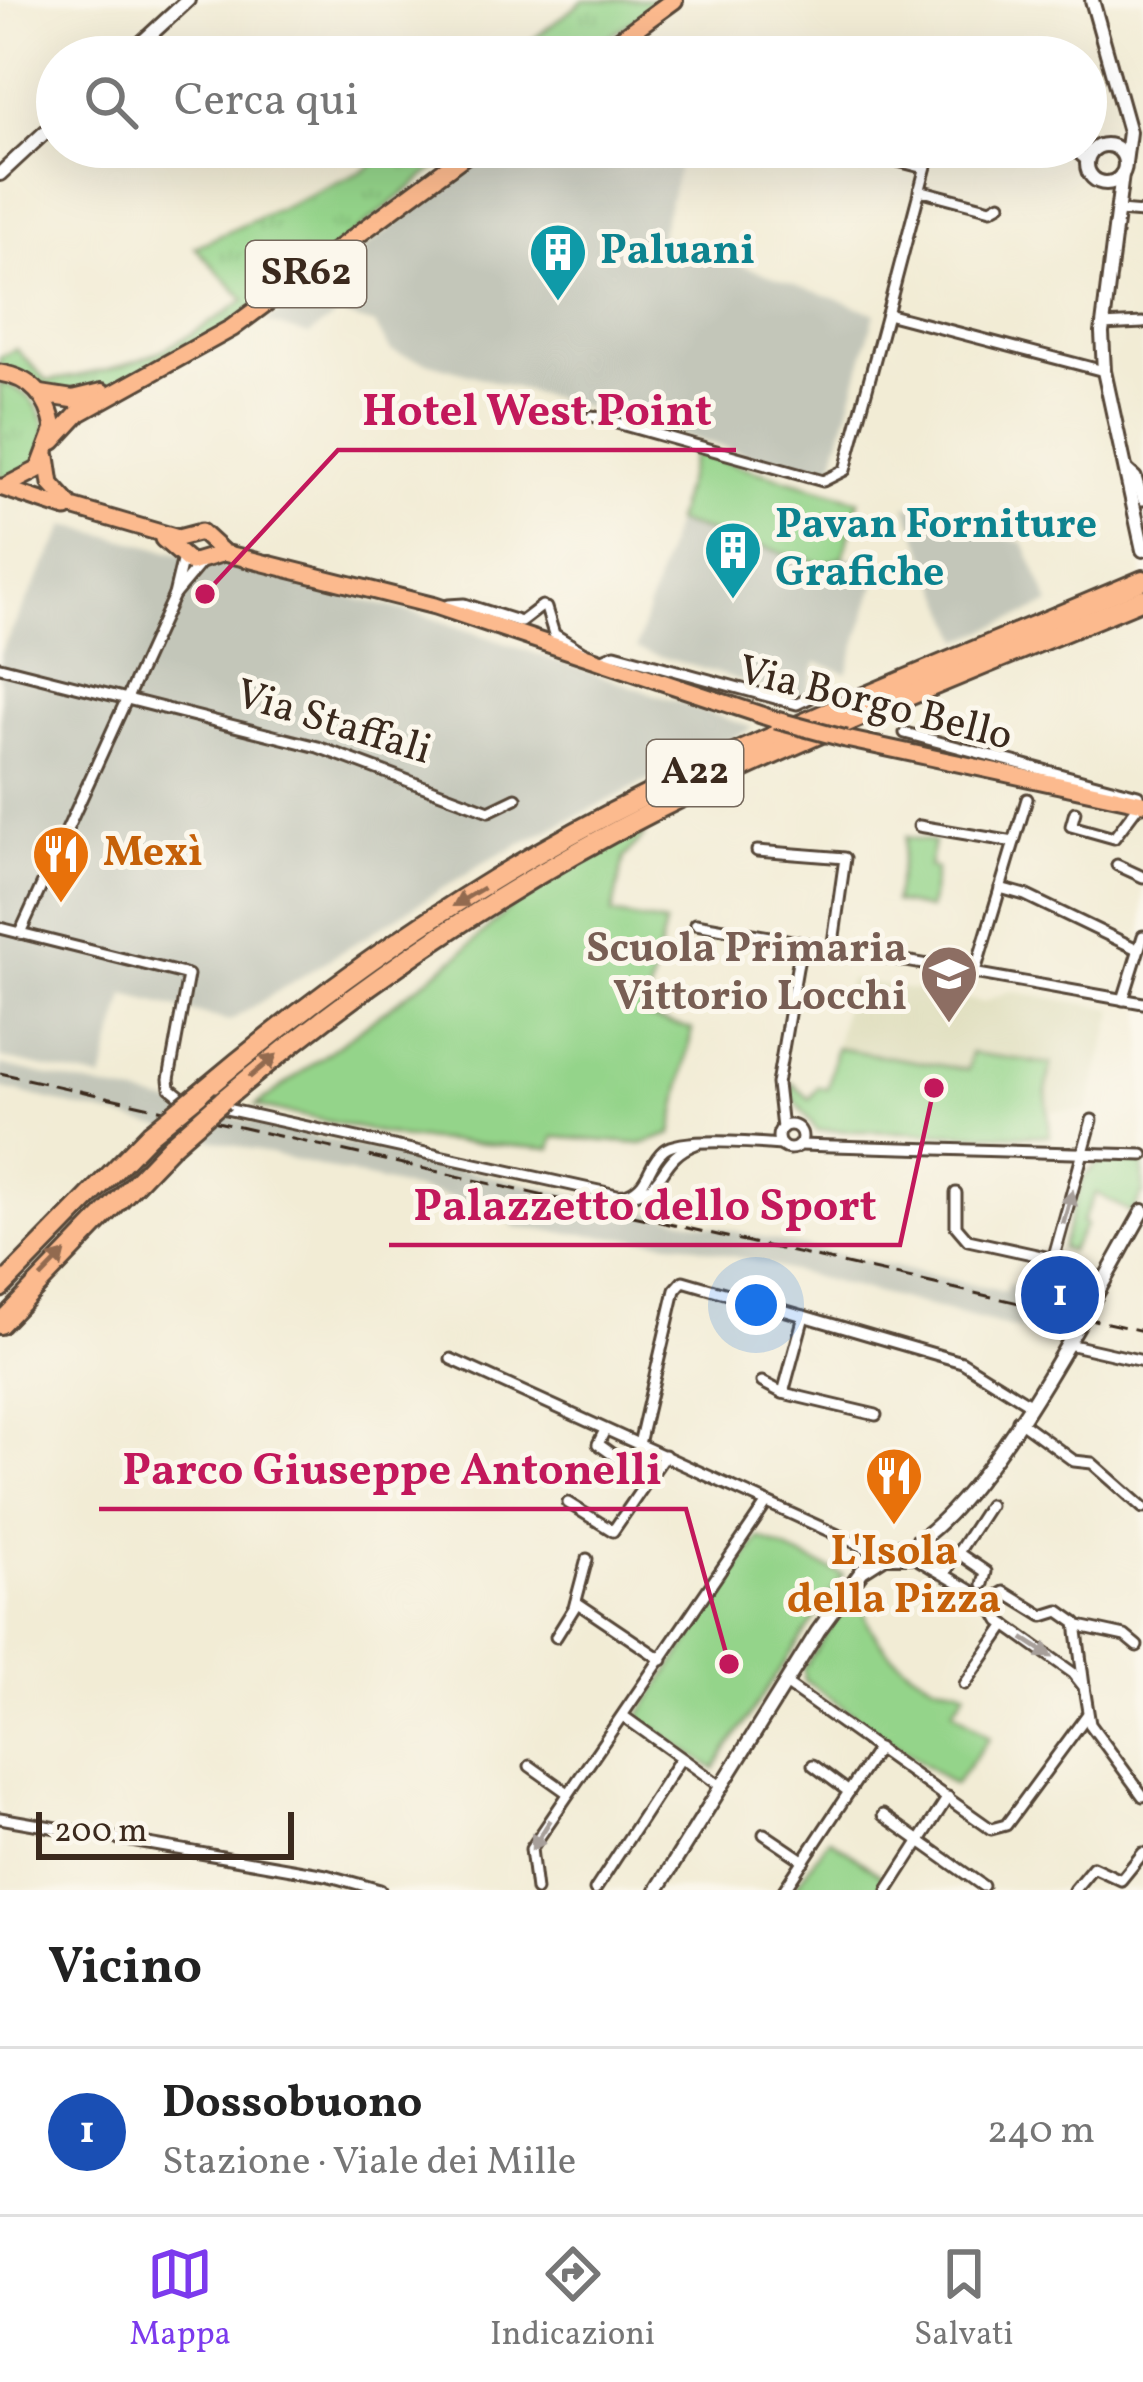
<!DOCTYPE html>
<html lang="it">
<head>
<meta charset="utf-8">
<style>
	:root { --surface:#fff; --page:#f6f6f6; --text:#222; --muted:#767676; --line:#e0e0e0; --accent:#7c3aed }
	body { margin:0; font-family:Vollkorn,serif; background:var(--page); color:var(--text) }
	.scale { position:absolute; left:36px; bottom:30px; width:258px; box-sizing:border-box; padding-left:12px; border:6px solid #3b2a1e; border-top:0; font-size:33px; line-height:42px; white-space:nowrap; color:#3b2a1e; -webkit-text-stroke:9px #fbf7ec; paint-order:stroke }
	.you { position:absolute; left:756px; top:1305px; width:42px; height:42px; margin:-30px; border:9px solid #fff; border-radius:50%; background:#1a73e8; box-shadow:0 0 0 18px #1a73e833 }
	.badge { display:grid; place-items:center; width:78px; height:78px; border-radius:50%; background:var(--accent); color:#fff; font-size:39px; font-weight:700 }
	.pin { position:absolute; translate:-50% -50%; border:6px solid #fff; box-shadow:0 3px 12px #0006 }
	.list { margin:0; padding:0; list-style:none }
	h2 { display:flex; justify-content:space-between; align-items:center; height:156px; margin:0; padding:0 48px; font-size:51px }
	h2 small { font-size:39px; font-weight:400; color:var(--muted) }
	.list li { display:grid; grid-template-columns:78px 1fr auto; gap:36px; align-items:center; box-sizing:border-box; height:168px; padding:0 48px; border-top:3px solid var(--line) }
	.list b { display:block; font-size:45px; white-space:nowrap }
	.list p { margin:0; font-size:39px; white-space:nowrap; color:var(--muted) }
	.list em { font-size:39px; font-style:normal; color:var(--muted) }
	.icon { flex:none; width:66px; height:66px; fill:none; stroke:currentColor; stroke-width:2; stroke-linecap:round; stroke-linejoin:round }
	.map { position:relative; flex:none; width:1143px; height:1890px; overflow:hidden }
	.search { position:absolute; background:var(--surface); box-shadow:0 12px 48px #0002; left:36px; right:36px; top:36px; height:132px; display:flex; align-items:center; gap:30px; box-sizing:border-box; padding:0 42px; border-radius:66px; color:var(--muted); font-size:45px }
	.sheet { height:324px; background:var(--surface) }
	nav { display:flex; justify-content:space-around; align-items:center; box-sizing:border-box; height:168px; border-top:3px solid var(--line); background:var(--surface); font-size:33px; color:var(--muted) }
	nav a { display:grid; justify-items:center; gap:6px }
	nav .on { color:var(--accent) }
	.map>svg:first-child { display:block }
	.built { fill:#deddbb }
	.industrial { fill:#c3c6b9 }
	.grass { fill:url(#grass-tufts); stroke:#687f54; stroke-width:3 }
	.park { fill:#94d48a; stroke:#687f54; stroke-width:3 }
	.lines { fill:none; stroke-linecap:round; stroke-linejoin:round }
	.minor-casing { stroke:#564739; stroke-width:15 }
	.tertiary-casing { stroke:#564739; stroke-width:18 }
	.primary-casing { stroke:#564739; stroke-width:21 }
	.trunk-casing { stroke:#564739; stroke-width:22 }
	.motorway-casing { stroke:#564739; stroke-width:24 }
	.minor { stroke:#fff; stroke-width:9 }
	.tertiary { stroke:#fff; stroke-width:12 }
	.primary { stroke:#fcba8e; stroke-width:15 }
	.trunk { stroke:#fcba8e; stroke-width:16 }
	.motorway { stroke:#fcba8e; stroke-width:18 }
	.rail { stroke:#3b2a1e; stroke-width:3; stroke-dasharray:18 9; stroke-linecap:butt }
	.primary-bridge-casing { stroke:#564739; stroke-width:21; stroke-linecap:butt }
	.motorway-bridge-casing { stroke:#564739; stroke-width:24; stroke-linecap:butt }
	.primary-bridge { stroke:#fcba8e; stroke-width:15 }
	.motorway-bridge { stroke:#fcba8e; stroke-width:18 }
	.oneway { fill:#926b50 }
	.oneway2 { fill:#a79f9a }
	.labels { text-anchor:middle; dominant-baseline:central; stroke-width:10; stroke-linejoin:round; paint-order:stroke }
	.shield { fill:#fbf7ec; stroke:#75685c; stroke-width:3 }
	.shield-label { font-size:39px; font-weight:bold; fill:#3b2a1e }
	.culture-label { font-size:42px; font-weight:bold; fill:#0d838f; stroke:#fbf7ec; text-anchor:start }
	.street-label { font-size:42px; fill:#3b2a1e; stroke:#fbf7ec }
	.food-label { font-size:42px; font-weight:bold; fill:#c56008; stroke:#fbf7ec; text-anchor:start }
	.education-label { font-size:42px; font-weight:bold; fill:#785e54; stroke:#fbf7ec; text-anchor:end }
	.leader { fill:none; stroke:#c2185b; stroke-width:4.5 }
	.callout-dot { fill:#c2185b; stroke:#fbf7ec; stroke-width:4.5 }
	.callout-label { font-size:45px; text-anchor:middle; font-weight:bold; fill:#c2185b; stroke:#fbf7ec; stroke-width:10; stroke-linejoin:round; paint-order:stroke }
</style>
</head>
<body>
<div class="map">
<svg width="1143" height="1890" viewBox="0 0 1143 1890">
	<defs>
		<pattern id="grass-tufts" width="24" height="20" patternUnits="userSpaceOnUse" patternTransform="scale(3)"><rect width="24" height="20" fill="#94d48a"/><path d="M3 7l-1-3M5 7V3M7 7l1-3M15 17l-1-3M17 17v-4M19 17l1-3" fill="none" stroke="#80b677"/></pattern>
	</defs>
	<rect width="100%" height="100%" fill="#fbf7ec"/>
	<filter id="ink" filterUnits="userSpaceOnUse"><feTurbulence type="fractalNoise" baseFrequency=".00833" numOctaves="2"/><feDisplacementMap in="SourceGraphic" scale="24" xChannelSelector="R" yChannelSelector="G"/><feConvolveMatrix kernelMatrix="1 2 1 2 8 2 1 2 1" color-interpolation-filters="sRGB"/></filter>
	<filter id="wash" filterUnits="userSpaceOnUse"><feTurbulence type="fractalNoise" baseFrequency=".004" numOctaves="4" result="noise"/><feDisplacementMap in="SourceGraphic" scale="48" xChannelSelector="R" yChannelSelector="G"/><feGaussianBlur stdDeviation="2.7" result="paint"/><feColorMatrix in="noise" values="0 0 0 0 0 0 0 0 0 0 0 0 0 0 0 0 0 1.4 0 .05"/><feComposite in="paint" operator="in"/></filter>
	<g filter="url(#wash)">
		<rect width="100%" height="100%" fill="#f2ecd5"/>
		<polygon class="built" points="849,979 983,1002 1010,991 1115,1009 1087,1111 1050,1111 1046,1092 1051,1065 972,1053 969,1070 836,1048"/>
		<g class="industrial">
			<polygon points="499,147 684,147 660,236 875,313 831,472 816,474 399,354 391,351 375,325 338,314 309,335 265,322"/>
			<polygon points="905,505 1024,543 1050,604 962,640"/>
			<polygon points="675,522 824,565 844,556 881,566 847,673 816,662 805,697 799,698 636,649"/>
			<polygon points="66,525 426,616 753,728 485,862 230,1021 125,995 102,1080 0,1058 0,653"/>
			<polygon points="0,1065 1005,1292 1008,1284 1043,1292 1050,1285 1074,1291 1071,1304 1080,1307 1064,1341 681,1243 515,1228 499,1210 0,1088"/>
		</g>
		<g class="grass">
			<polygon points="584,0 661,0 581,57 510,57"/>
			<path d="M395,147h67c-94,72 -269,232 -385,245 -28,4 -53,-13 -77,-25v-10l16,-8 31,32c93,-13 121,-30 198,-81l-50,-53 172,-78z"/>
			<path d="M0,383c39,7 66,59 27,87 -7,5 -19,8 -27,12z"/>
		</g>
		<g class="park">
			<polygon points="694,453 859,500 843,557 823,564 675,522"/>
			<polygon points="633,831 644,836 624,858 612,914 665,924 644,1017 692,1029 672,1134 642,1144 554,1137 551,1149 405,1138 256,1106 456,958 511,907 513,897"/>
			<polygon points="906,837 934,842 929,867 936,869 929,909 894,902"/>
			<polygon points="836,1048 968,1070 971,1053 1051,1064 1046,1092 1050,1136 817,1130 790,1094 792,1083 810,1099 818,1087 828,1089"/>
			<polygon points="1101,1160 1143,1160 1143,1193 1132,1213 1096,1193 1082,1222 1086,1225 1070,1251 1061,1248 1083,1178"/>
			<polygon points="759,1538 843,1575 714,1769 641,1720 641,1713"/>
			<path d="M862,1581c-8,47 35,83 69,101 9,5 24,2 35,9l-13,19 37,27 -36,48 -150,-105 -1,-11z"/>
			<polygon points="829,1838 886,1879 879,1890 793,1890"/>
		</g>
	</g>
	<g filter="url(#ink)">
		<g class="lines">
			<g class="minor-casing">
				<g id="minor">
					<polyline points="844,147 925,168"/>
					<polyline points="1071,147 1087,161"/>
					<polyline points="919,190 991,209 1000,204"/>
					<polyline points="1119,211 1143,213"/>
					<polyline points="887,314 931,147"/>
					<polyline points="1102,325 1143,323"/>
					<polyline points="592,416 823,481 845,470 887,314 1104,371"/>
					<polyline points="1125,467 1136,477 1143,500"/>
					<polyline points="183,557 174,595 200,564"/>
					<polyline points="448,605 464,604 521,622 542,606"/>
					<polyline points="546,608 554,634 583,652"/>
					<polyline points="596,662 615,654 797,704 814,696"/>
					<polyline points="0,667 318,747 489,811 516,798"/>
					<polyline points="905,733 1138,795"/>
					<polyline points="1075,812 1071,826 1114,838 1141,802"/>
					<polyline points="919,826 1014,842"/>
					<polyline points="757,851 845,858 832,950"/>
					<polyline points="1117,865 1143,877"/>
					<polyline points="1000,888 1025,895 1137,949"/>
					<polyline points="696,924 1143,1003"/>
					<path d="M0,928l188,47 -19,104 1,9 15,12 432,95c53,3 36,-36 79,-51"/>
					<polyline points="20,933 174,595"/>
					<polyline points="974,975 1027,799"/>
					<polyline points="1123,1000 1143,936"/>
					<circle cx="790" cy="1137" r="12"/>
					<polyline points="782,1128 777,1084 797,968 799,958 814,948"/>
					<polyline points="799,1145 1143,1155"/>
					<polyline points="956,1193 956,1226 968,1240 1073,1263 1103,1280"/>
					<path d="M628,1194c23,-10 19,-30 36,-44 16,-13 94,-7 117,-5"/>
					<polyline points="1053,1260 1092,1120"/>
					<polyline points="1073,1263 1062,1268 1062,1280 1094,1296"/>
					<polyline points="1068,1344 1143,1361"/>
					<polyline points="451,1359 884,1556"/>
					<polyline points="762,1382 783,1393 876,1415"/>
					<polyline points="783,1393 804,1316"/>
					<polyline points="1018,1420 1074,1461 1092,1463 1143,1508"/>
					<polyline points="605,1430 598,1444 648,1480"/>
					<polyline points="639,1444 675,1290 683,1281 962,1362 1028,1403"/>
					<polyline points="568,1503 613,1531 665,1455"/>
					<polyline points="958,1553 986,1572 983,1584"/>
					<polyline points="912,1556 989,1601 1000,1621 1073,1673 1084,1687 1090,1724 1143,1796"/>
					<polyline points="944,1574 989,1505"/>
					<polyline points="989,1601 1004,1592 1043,1616 1059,1611 1076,1623 1084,1686"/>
					<polyline points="576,1602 662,1660"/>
					<polyline points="1079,1626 1125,1636 1137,1646"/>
					<polyline points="556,1637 574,1608 587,1559"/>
					<polyline points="786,1684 991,1829 1006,1825 1087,1715"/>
					<polyline points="965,1684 1006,1625"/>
					<polyline points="623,1716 718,1784"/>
					<polyline points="813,1765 849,1792"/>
					<polyline points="530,1766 568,1793"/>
					<polyline points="883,1815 983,1886"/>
					<polyline points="0,1818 326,1875 380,1890"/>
					<polyline points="764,1834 804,1861"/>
					<polyline points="536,1890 531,1849 766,1504"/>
					<polyline points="595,1890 681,1758"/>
					<polyline points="784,1890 878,1748"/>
					<polyline points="888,1890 948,1797"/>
					<polyline points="1074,1890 1093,1867 1121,1880 1143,1853"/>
				</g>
			</g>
			<g class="tertiary-casing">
				<g id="tertiary">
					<polyline points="1092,0 1129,132 1125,163"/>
					<polyline points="126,57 188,0"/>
					<circle cx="1106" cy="164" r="19"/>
					<polyline points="0,174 57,121"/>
					<polyline points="1122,174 1102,333 1104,371 1143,550"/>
					<path d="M915,1543c79,-51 179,-246 228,-332"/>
					<polyline points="887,1556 912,1556 922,1539"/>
					<polyline points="657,1890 818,1631 862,1571 901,1546"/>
				</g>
			</g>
			<g class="primary-casing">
				<g id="primary">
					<path d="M0,373c31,5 49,24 54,56l-15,40 -35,18"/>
					<polyline points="47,457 51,484 72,507 178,538 201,532 224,553 435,606 776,720"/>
					<polyline points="0,487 66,509"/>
					<polyline points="163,539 191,563 224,553"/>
					<polyline points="846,739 1143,803"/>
				</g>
			</g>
			<g class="trunk-casing">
				<g id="trunk">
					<polyline points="596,57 674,0"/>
					<polyline points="41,394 73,399 102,392"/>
					<polyline points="53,441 79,413 232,328 476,147"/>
				</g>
			</g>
			<g class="motorway-casing">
				<g id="motorway">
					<path d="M199,1094c138,-117 290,-222 452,-301 161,-78 328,-143 492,-213"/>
					<path d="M223,1100c134,-113 280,-213 437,-292 156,-78 321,-141 483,-209"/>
					<polyline points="0,1288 150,1134"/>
					<polyline points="0,1324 172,1145"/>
				</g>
			</g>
			<use href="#minor" class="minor"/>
			<use href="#tertiary" class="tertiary"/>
			<use href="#primary" class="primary"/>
			<use href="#trunk" class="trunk"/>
			<use href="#motorway" class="motorway"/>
			<polyline class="rail" points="0,1073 1143,1331"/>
			<g class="primary-bridge-casing">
				<polyline id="primary-bridge" points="776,720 846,739"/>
			</g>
			<g class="motorway-bridge-casing">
				<g id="motorway-bridge">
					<polyline points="150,1134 199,1094"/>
					<polyline points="172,1145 223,1100"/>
				</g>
			</g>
			<use href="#primary-bridge" class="primary-bridge"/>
			<use href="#motorway-bridge" class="motorway-bridge"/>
		</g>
		<defs><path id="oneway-solid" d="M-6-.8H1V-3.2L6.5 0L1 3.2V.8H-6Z" transform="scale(3)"/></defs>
		<g class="oneway">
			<use href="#oneway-solid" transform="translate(468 897) rotate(149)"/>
			<use href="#oneway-solid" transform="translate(263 1066) rotate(-40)"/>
			<use href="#oneway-solid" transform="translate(53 1265) rotate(-46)"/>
		</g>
		<g class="oneway2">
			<use href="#oneway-solid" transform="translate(1068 1207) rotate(-74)"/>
			<use href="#oneway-solid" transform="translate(1038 1648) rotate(33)"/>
			<use href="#oneway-solid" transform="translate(541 1835) rotate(122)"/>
		</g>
	</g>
	<defs>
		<g id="building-pin" transform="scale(3)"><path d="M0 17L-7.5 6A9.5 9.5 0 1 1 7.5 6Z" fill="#0f9aa8" stroke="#fbf7ec"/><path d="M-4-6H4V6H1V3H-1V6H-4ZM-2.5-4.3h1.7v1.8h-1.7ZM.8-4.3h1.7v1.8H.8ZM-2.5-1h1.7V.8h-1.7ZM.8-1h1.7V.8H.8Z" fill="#fff"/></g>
		<g id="restaurant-pin" transform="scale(3)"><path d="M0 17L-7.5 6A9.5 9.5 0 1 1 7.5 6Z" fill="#e8710a" stroke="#fbf7ec"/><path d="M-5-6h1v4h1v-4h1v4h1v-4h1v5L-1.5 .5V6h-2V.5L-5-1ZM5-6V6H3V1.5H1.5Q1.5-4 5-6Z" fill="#fff"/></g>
		<g id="school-pin" transform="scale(3)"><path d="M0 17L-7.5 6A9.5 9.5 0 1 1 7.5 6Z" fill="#8d6e63" stroke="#fbf7ec"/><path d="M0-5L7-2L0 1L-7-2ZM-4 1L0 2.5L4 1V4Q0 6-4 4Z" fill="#fff"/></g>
	</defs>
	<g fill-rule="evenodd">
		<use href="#building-pin" x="558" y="252"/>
		<use href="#building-pin" x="733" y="550"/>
		<use href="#restaurant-pin" x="61" y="854"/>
		<use href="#school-pin" x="949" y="974"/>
		<use href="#restaurant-pin" x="894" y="1476"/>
	</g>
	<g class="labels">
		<g class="shield">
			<rect x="246" y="241" width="120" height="66" rx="9"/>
			<rect x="647" y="740" width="96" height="66" rx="9"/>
		</g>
		<g class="shield-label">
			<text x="306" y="274">SR62</text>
			<text x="695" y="773">A22</text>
		</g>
		<g class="culture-label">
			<text x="600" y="252">Paluani</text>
			<text x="775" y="526">Pavan Forniture<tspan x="775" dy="48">Grafiche</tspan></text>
		</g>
		<g class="street-label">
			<text transform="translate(875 705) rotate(14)">Via Borgo Bello</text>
			<text transform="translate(333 724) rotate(17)">Via Staffali</text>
		</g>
		<g class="food-label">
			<text x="103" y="854">Mexì</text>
			<text x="894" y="1553" text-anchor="middle">L'Isola<tspan x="894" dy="48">della Pizza</tspan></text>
		</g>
		<g class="education-label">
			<text x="907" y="950">Scuola Primaria<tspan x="907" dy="48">Vittorio Locchi</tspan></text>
		</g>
	</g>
	<path class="leader" d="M205 594L338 450H736M934 1088L900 1245H389M729 1664L686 1509H99"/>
	<g class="callout-dot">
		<circle cx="205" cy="594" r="12"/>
		<circle cx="934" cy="1088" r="12"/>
		<circle cx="729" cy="1664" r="12"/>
	</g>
	<g class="callout-label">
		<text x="537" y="425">Hotel West Point</text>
		<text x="645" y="1220">Palazzetto dello Sport</text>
		<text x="392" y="1484">Parco Giuseppe Antonelli</text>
	</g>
</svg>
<div class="scale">200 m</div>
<div class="you"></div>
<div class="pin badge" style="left:1060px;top:1295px;background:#1a4fb4">1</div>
<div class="search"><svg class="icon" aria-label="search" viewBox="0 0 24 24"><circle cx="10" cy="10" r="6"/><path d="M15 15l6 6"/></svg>Cerca qui</div>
</div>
<section class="sheet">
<h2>Vicino<small></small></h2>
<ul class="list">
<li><span class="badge" style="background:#1a4fb4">1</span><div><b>Dossobuono</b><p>Stazione · Viale dei Mille</p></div><em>240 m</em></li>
</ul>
</section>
<nav>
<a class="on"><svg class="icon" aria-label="map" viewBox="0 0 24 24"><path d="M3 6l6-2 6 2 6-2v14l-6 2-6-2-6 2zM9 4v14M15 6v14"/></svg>Mappa</a>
<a><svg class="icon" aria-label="directions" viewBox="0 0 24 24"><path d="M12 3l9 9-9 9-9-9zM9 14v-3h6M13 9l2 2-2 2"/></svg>Indicazioni</a>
<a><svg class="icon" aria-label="saved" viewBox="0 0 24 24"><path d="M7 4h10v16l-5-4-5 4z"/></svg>Salvati</a>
</nav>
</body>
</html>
